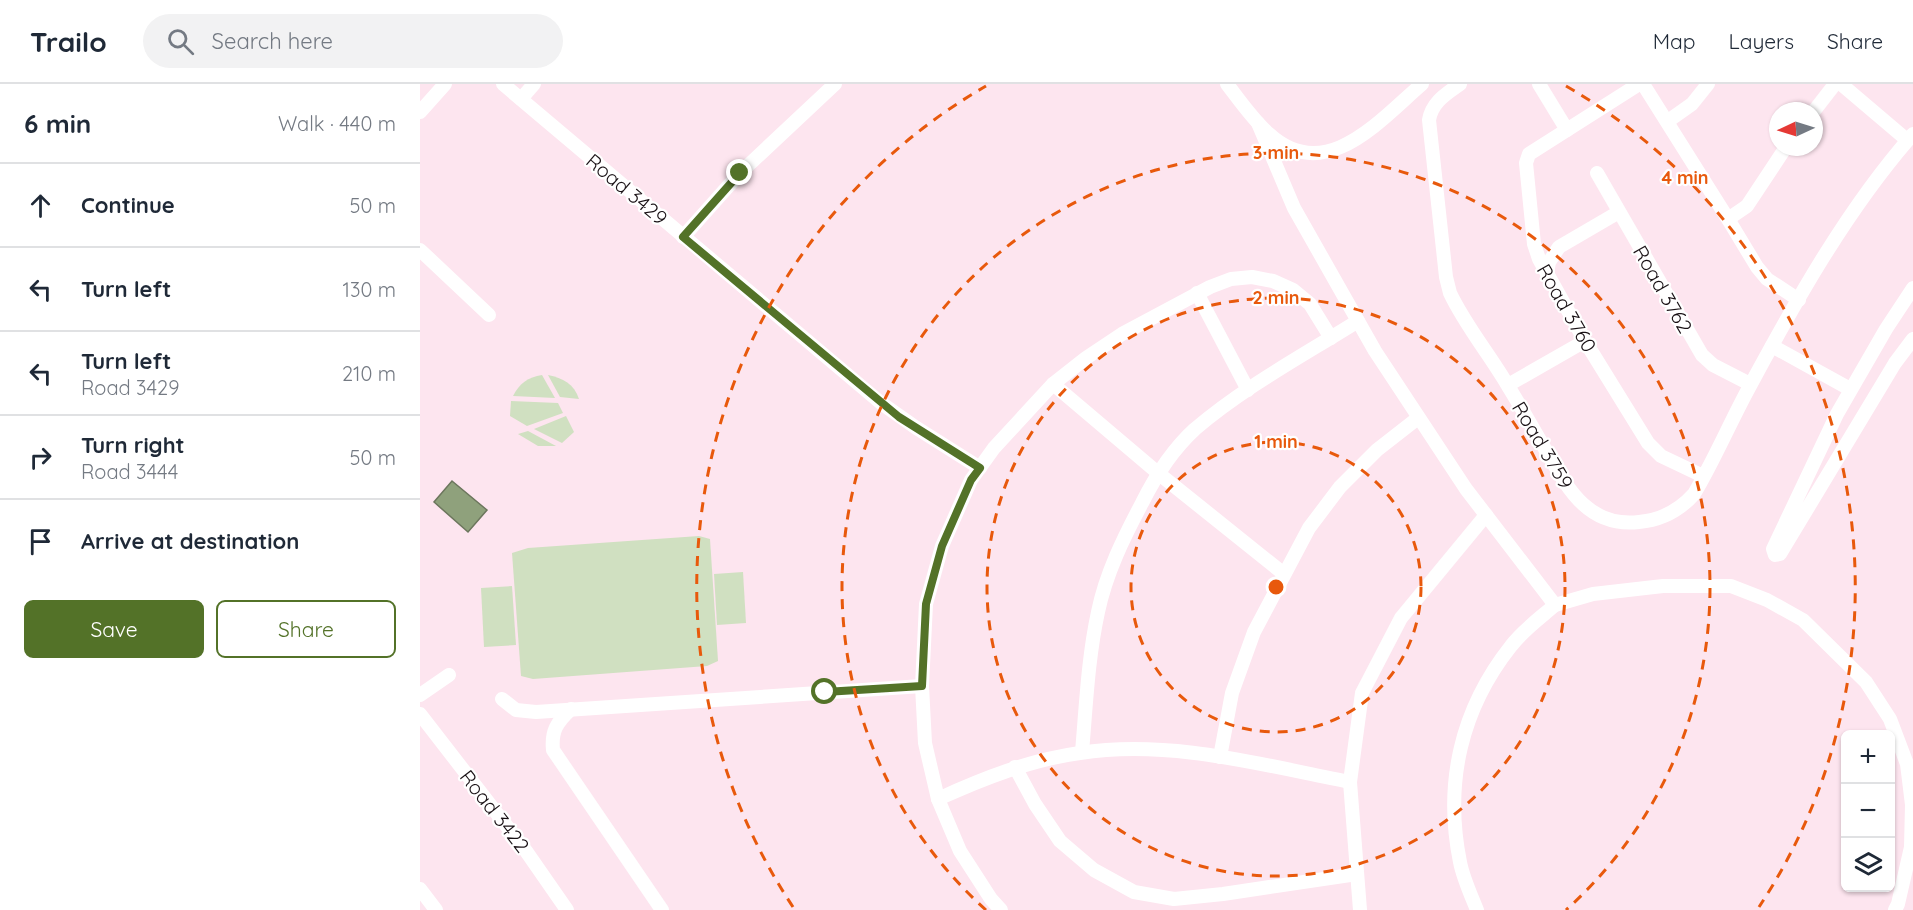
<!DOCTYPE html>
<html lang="en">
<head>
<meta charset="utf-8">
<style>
	:root { --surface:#fff; --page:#f2f2f3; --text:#1f2937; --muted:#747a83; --line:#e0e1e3; --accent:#537228 }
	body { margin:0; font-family:Quicksand,sans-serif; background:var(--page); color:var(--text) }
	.controls { position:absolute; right:18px; bottom:18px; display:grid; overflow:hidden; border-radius:9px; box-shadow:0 2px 4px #0004 }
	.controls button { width:54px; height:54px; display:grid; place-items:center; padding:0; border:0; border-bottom:2px solid var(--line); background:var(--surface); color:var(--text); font:30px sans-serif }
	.compass { position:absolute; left:1349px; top:18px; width:54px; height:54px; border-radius:50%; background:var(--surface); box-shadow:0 2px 4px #0004; rotate:266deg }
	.stop { position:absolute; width:18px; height:18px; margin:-14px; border:4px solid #537228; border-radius:50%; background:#fff }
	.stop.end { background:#537228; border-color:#fff; box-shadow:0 2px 6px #0008 }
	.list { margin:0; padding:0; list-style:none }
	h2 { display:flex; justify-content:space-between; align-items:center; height:78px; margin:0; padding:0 24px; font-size:26px }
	h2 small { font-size:20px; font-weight:400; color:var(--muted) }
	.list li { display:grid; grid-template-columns:39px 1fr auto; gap:18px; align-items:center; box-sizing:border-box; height:84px; padding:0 24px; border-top:2px solid var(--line) }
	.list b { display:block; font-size:22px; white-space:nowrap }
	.list p { margin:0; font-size:20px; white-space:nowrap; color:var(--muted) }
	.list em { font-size:20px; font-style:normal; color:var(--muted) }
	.actions { display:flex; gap:12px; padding:18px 24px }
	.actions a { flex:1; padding:14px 0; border:2px solid var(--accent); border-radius:9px; text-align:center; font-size:21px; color:var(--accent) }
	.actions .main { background:var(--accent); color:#fff }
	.icon { flex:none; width:33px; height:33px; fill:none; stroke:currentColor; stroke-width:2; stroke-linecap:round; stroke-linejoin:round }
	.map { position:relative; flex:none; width:1493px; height:826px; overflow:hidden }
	header { display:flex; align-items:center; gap:36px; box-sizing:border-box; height:84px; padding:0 30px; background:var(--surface); border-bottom:2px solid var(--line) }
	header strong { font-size:28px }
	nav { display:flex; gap:33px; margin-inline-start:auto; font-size:21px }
	.search { width:420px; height:54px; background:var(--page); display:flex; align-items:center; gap:15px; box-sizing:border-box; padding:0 21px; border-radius:33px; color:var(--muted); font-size:22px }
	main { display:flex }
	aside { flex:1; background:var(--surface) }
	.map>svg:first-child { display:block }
	.green { fill:#d0e0c1 }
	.water { fill:#8fa17c; stroke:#6c765d; stroke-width:1.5 }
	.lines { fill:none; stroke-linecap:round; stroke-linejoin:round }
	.street { stroke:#fff; stroke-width:14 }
	.route { stroke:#537228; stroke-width:8 }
	.ring { fill:none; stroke:#e8590c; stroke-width:3; stroke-dasharray:10 8 }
	.labels { text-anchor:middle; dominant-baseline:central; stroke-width:4.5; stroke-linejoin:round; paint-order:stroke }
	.street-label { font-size:20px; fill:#191115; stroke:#fff }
	.centre { fill:#e8590c; stroke:#fff; stroke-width:3 }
	.ring-label { font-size:18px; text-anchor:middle; font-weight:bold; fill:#e8590c; stroke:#fff; stroke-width:4.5; stroke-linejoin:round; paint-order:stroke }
</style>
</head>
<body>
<header>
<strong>Trailo</strong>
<div class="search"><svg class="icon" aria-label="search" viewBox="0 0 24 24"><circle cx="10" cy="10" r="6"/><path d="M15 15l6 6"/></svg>Search here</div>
<nav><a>Map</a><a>Layers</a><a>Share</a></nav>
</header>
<main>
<aside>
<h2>6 min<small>Walk · 440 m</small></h2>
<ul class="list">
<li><svg class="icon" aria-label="ahead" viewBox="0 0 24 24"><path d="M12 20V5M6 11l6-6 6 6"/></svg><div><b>Continue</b></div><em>50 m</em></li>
<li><svg class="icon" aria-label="left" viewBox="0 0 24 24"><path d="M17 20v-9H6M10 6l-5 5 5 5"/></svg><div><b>Turn left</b></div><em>130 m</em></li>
<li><svg class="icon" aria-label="left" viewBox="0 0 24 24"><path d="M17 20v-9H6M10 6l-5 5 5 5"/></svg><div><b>Turn left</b><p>Road 3429</p></div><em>210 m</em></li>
<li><svg class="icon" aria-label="right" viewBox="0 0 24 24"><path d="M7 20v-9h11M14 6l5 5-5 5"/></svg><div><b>Turn right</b><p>Road 3444</p></div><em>50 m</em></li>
<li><svg class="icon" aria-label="arrive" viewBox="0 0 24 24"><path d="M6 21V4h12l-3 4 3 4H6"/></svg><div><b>Arrive at destination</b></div></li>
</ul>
<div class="actions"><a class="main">Save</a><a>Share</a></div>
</aside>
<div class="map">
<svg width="1493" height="826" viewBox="0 0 1493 826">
	<rect width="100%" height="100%" fill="#fde5ef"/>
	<g class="green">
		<path d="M122,291l13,23 -42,-2c6,-12 15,-19 29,-21z"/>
		<path d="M128,291c15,3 26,9 31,24l-19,-2z"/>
		<polygon points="91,317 138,319 143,329 107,342 90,332"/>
		<polygon points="146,332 154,348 142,359 114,345"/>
		<polygon points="108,347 136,362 118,362 98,350"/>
		<polygon points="279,452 290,455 298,577 287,582 113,595 101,592 92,469 108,464"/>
		<polygon points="323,488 326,539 297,541 294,490"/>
		<polygon points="92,502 96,561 64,563 61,504"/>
	</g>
	<polygon class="water" points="32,397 67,426 48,448 14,418"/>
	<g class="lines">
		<g class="street">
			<polyline points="83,0 461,319 495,343 560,384"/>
			<path d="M807,0c13,17 26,36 42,50 56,52 111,-14 153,-50"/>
			<path d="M1040,0c-14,10 -28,18 -31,36l17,157 4,16c15,32 40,62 58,93 13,21 25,42 37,63 22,38 42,79 94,73 22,-2 40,-11 55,-28 21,-35 37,-74 57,-110 47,-87 97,-176 162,-250"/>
			<polyline points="1119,0 1147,46"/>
			<polyline points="1219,0 1109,70 1106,79 1114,160 1119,175 1165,257 1228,359 1241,372 1283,392"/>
			<polyline points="1223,0 1308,135 1337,183 1347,195 1379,216"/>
			<polyline points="1421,0 1487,56"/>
			<polyline points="101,15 114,0"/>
			<polyline points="1394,27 1415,0"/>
			<polyline points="0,28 25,0"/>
			<polyline points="1248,37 1272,20 1288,0"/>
			<polyline points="838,39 874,124 955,267 1046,405 1135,521 1173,510 1243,502 1311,502 1347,516 1383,536 1446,598 1470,635 1487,680 1492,721 1491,763 1478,820 1475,826"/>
			<polyline points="1177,89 1282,271 1293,281 1330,300"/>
			<polyline points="1308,135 1327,122 1366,63"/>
			<polyline points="263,153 320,89 415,0"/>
			<polyline points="0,166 69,231"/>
			<polyline points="1127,190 1129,178 1139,163 1199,128"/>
			<polyline points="1493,204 1466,245 1417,330 1353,465 1355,471 1360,470 1475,279 1493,255"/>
			<polyline points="777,209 828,306"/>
			<polyline points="1352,262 1430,305"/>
			<polyline points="633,300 738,389 864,490"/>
			<polyline points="1088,301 1165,257"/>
			<polyline points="0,611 29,591"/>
			<polyline points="82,615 96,626 116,628 502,602"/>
			<path d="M151,625c-14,13 -20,22 -18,41l109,160"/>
			<polyline points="0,630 106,767 147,826"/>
			<path d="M662,668c4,-46 6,-94 16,-140 8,-39 26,-75 44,-109 14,-28 30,-53 53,-74 49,-42 109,-74 163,-108"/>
			<polyline points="800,673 812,609 834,548 889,444 920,403 957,366 998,334"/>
			<polyline points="595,683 615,720 640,757 674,786 714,808 754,815 803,810 937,790"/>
			<path d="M518,715c46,-21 92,-39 142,-46 90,-14 182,12 270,29"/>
			<polyline points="0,805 16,826"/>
			<polyline points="581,826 571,815 540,767 518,715 505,659 502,602 506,520 522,462 551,396 574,364 633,300 666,274 702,250 790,203 811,195 832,193 853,197 873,206 890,220 911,254"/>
			<polyline points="940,826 930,698 942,609 981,534 1066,431"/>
			<path d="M1057,826c-6,-15 -14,-32 -17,-48 -16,-79 1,-153 51,-216 12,-16 29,-28 44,-41"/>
		</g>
	</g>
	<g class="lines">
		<polyline class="route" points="320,89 263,153 479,333 560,384 551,396 522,462 506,520 502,602 405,608"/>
	</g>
	<g class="ring">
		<circle cx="856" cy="503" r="145"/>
		<circle cx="856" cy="503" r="289"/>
		<path d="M566 826A434 434 0 1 1 1146 826"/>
		<path d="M373 823A579 579 0 0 1 566 2M1146 2A579 579 0 0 1 1339 823"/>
	</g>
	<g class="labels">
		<g class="street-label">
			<text transform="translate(207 105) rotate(40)">Road 3429</text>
			<text transform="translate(1243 205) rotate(60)">Road 3762</text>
			<text transform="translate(1147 224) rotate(60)">Road 3760</text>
			<text transform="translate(1123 361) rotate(59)">Road 3759</text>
			<text transform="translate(75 727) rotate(52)">Road 3422</text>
		</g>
	</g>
	<circle cx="856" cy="503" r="9" class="centre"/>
	<g class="ring-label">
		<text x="856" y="75">3 min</text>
		<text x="1265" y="100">4 min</text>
		<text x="856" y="220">2 min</text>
		<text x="856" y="364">1 min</text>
	</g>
</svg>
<div class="controls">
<button>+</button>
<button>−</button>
<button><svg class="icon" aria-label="layers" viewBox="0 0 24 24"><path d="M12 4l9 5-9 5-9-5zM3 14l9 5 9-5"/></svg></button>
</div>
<svg class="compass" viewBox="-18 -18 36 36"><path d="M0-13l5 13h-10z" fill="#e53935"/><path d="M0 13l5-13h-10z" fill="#747a83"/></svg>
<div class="stop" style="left:405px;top:608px"></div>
<div class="stop end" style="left:320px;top:89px"></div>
</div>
</main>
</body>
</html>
